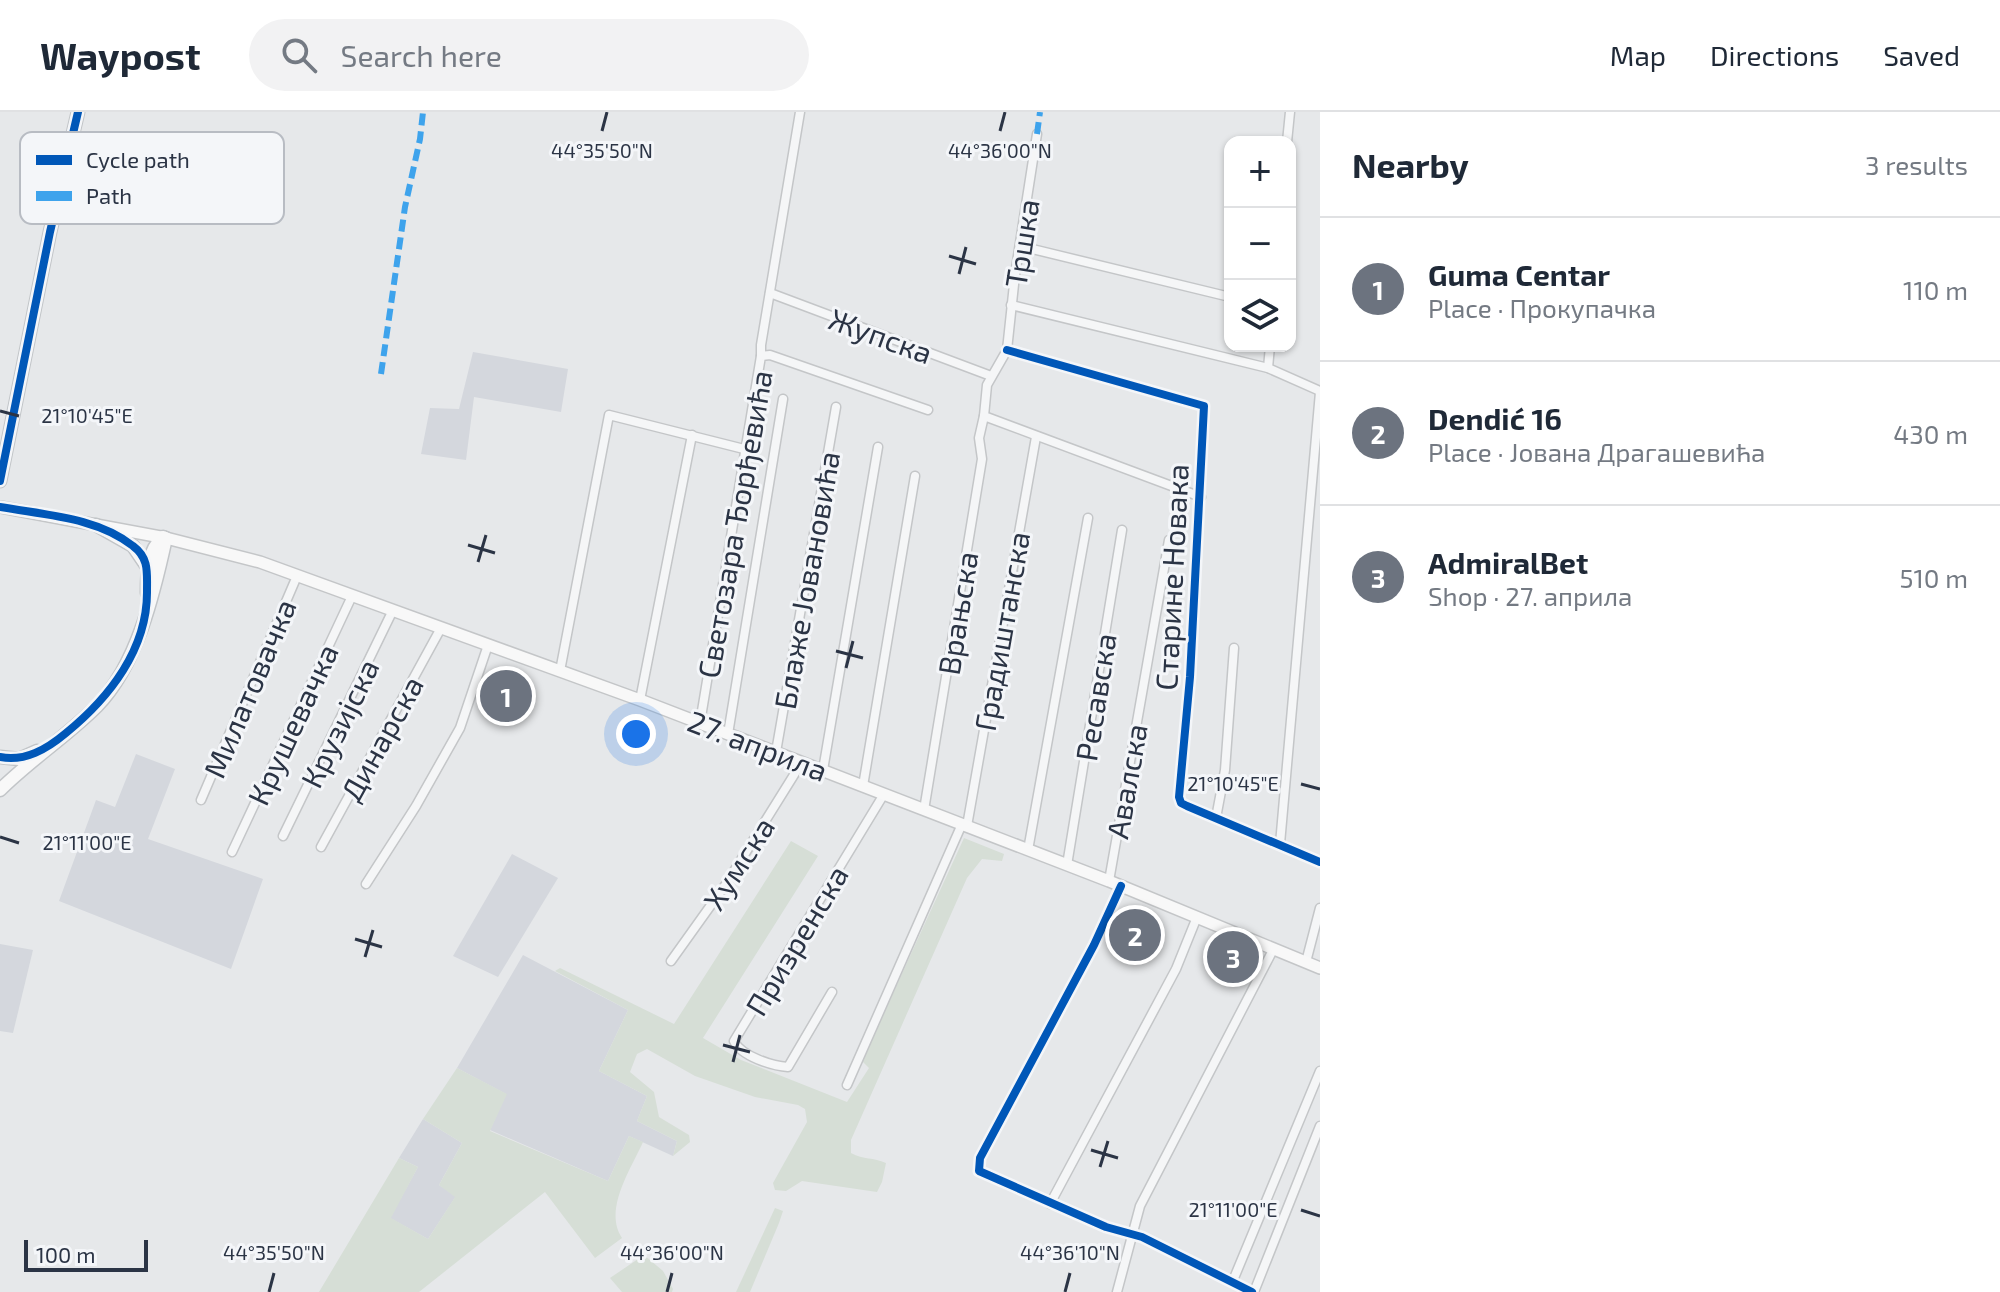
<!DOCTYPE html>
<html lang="en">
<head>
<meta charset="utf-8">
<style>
	:root { --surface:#fff; --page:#f2f2f3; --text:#1f2937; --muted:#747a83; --line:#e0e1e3; --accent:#6c737f }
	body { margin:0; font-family:"Exo 2",sans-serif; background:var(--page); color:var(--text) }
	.controls { position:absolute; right:24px; top:24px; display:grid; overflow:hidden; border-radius:16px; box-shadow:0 2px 6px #0004 }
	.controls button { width:72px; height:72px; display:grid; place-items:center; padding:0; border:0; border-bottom:2px solid var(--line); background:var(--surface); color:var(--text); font:40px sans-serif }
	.scale { position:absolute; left:24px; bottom:20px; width:124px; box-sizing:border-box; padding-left:8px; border:4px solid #2b3445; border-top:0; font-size:22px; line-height:28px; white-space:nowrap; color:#2b3445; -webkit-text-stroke:6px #f4f6f9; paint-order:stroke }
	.you { position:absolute; left:636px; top:622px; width:28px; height:28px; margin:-20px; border:6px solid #fff; border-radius:50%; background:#1a73e8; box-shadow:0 0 0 12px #1a73e833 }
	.badge { display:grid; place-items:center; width:52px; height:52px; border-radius:50%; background:var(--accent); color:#fff; font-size:26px; font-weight:700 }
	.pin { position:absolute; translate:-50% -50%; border:4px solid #fff; box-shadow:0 2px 8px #0006 }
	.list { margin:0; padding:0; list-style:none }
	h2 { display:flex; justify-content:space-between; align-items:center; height:104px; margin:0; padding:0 32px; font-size:34px }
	h2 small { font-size:26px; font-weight:400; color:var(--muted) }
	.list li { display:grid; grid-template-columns:52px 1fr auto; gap:24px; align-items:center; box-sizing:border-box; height:144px; padding:0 32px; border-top:2px solid var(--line) }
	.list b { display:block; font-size:30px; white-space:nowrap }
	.list p { margin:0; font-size:26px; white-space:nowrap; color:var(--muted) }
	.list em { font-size:26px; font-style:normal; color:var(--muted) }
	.icon { flex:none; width:44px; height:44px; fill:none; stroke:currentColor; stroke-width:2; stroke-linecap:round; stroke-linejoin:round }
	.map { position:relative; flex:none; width:1320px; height:1180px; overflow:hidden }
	header { display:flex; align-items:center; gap:48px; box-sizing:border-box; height:112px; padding:0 40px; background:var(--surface); border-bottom:2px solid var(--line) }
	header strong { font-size:38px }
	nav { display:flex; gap:44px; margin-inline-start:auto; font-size:28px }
	.search { width:560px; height:72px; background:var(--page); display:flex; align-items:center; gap:20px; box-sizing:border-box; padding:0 28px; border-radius:44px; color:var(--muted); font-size:30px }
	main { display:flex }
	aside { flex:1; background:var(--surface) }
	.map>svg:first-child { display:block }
	.built { fill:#d4d7dd }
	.green { fill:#d6ded6 }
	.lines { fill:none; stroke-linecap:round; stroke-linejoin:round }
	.minor-casing { stroke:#c4c6c8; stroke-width:11 }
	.secondary-casing { stroke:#c4c6c8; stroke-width:14 }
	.primary-casing { stroke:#c2c5c8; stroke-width:15 }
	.minor { stroke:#f5f6f7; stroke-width:8 }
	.secondary { stroke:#f8f8f8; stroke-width:11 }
	.primary { stroke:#f8f8f8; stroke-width:12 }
	.quiet { stroke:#3ea3ec; stroke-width:6; stroke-dasharray:12 6; stroke-linecap:butt }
	.cycleway-casing { stroke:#f4f6f9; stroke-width:13 }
	.cycleway { stroke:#0057b8; stroke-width:8 }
	.ticks { fill:none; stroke:#2b3445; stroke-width:3 }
	.labels { text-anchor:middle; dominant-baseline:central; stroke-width:6; stroke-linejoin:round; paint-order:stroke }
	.street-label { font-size:30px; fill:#2b3445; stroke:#f4f6f9 }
	.key { fill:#f4f6f9; stroke:#b8bcc3; stroke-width:2 }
	.key-label { font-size:22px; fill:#2b3445 }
	.ticks-label { font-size:20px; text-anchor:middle; fill:#2b3445; stroke:#f4f6f9; stroke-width:6; stroke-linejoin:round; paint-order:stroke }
</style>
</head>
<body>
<header>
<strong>Waypost</strong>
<div class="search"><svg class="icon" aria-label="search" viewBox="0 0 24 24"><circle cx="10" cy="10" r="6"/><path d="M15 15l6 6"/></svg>Search here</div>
<nav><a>Map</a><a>Directions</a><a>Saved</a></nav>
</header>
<main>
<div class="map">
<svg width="1320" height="1180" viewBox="0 0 1320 1180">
	<rect width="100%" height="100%" fill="#e6e8ea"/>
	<g class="built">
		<polygon points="473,240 568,257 561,300 474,285 466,348 421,342 430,296 459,297"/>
		<polygon points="136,642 175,657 148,727 263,767 231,857 59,789 96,688 115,695"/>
		<polygon points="512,742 558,766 498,865 453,844"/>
		<polygon points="0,832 33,838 13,921 0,919"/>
		<polygon points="523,843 628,898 599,959 647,984 637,1009 677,1029 673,1044 629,1024 608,1069 490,1018 506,982 457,956"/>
		<polygon points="423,1007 462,1031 439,1073 456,1084 428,1127 390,1106 418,1055 399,1046"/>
	</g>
	<g class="green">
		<path d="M964,726l40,16 -2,7 -20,-2 -15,19 -116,262v13c13,7 22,4 35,10l-4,19 -5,10 -75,-11 -16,10 -11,-1 -2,-7 34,-61 -2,-13 -7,-4 -43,-8 -60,-21 -48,-27 -10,5 -7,18 24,20 5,25 30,18 1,7 -17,14 4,-15 -40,-20 10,-25 -48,-25 29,-61 -73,-39 5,-3 114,56 117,-183 27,15 -115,182 38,22 106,42 22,-34 -7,-7z"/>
		<path d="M457,956l50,26 -17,37 118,50 21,-45 14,6c-12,27 -40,68 -21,96l-27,20 -50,-66 -126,100h-100l80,-134 19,9 -27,51 37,21 27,-42 -16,-12 23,-42 -39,-24z"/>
		<polygon points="775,1096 783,1099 779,1111 750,1180 736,1180"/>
		<polygon points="644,1143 663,1159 673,1177 672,1180 622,1180 610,1166"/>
	</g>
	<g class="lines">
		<g class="minor-casing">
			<g id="minor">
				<polyline points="1037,22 1015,163 1007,238 987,273 984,304 1201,385"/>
				<polyline points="1287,30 1290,0"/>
				<polyline points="1020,134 1230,185"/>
				<polyline points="770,181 991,264"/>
				<polyline points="1011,193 1268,256 1320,279"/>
				<polyline points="1007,238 1204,294 1190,565 1179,685 1181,691 1187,694 1320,750"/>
				<polyline points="761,244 761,233 800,0"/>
				<polyline points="1268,256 1270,234"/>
				<polyline points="560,559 609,303 744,337"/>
				<polyline points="640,588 692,323"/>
				<polyline points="700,611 761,244 770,243 928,298"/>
				<polyline points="728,622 783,287"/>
				<polyline points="776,640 836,295"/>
				<polyline points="823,658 878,335"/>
				<polyline points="863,674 915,364"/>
				<polyline points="201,688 297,464"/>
				<polyline points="924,698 982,347 979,326 984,304"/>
				<polyline points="1216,706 1225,658 1234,536"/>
				<polyline points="967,714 1036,325"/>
				<polyline points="283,724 393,498"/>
				<polyline points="1280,732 1320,280"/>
				<polyline points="321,735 441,516"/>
				<polyline points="1028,738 1088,406"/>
				<polyline points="232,740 352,484"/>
				<polyline points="1067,753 1122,418"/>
				<polyline points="1109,769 1169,428"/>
				<polyline points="366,772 416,694 460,616 488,533"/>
				<polyline points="1121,774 1094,833 980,1046 979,1059 1106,1115 1142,1125 1252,1180"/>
				<polyline points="671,849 726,772 802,650"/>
				<polyline points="1306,850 1320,796"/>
				<path d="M832,880l-44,75c-16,-1 -47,-11 -54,-26l150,-247"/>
				<polyline points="847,973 962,712"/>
				<polyline points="1050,1092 1176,857 1197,805"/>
				<polyline points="1232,1171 1320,959"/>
				<polyline points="1117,1180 1140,1094 1274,836"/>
				<polyline points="1254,1180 1320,1014"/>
			</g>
		</g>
		<g class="secondary-casing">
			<polyline id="secondary" points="0,395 166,426 260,450 640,588 1109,769 1320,856"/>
		</g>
		<g class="primary-casing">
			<g id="primary">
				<polyline points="0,369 50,120 78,0"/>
				<polyline points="96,413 133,434 148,456"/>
				<path d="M147,481c0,-20 0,-42 16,-56"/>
				<polyline points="0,645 19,647 37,639"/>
				<path d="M0,678c30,-30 67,-54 97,-84 40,-41 57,-113 69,-168"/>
			</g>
		</g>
		<use href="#minor" class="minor"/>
		<use href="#secondary" class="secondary"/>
		<use href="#primary" class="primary"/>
		<g class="quiet">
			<polyline points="1037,22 1040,0"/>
			<polyline points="381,262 405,95 420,27 423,0"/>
		</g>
		<g class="cycleway-casing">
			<g id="cycleway">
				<polyline points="1007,238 1204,294 1190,565 1179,685 1181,691 1187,694 1320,750"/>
				<polyline points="0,369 50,120 78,0"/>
				<path d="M0,395c44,8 97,10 133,39 16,12 14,26 14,44 1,59 -38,108 -81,143 -19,16 -41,29 -66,24"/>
				<polyline points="1121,774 1094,833 980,1046 979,1059 1106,1115 1142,1125 1252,1180"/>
			</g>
		</g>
		<use href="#cycleway" class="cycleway"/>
	</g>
	<path class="ticks" d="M602,19l5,-19M1000,19l5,-19M949,144l27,8M959,162l7,-27M0,299l19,5M468,433l27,8M478,450l8,-27M836,539l27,7M846,556l7,-27M1301,672l19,5M0,725l19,6M355,827l27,8M365,845l8,-27M723,933l27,7M733,950l7,-27M1091,1038l27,8M1100,1055l8,-26M1301,1098l19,6M269,1180l5,-19M667,1180l5,-19M1065,1180l5,-19"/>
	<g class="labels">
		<g class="street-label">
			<text transform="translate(1021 131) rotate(-81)">Тршка</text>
			<text transform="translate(881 223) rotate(20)">Жупска</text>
			<text transform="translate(734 412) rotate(-80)">Светозара Ђорђевића</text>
			<text transform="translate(1171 465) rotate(-87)">Старине Новака</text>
			<text transform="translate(806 468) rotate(-80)">Блаже Јовановића</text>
			<text transform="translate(957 501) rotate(-81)">Врањска</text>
			<text transform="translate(1001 519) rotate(-80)">Градиштанска</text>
			<text transform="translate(249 576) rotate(-67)">Милатовачка</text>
			<text transform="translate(1095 585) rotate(-81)">Ресавска</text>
			<text transform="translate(339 611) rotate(-64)">Крузијска</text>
			<text transform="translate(292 612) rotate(-65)">Крушевачка</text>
			<text transform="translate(381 626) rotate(-61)">Динарска</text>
			<text transform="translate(758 633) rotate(21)">27. априла</text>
			<text transform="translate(1126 669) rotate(-80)">Авалска</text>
			<text transform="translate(738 751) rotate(-57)">Хумска</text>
			<text transform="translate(796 828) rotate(-59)">Призренска</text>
		</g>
	</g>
	<rect x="20" y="20" width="264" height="92" rx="12" class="key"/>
	<rect x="36" y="43" width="36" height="10" fill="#0057b8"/>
	<rect x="36" y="79" width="36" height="10" fill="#3ea3ec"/>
	<g class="key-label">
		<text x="86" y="56">Cycle path</text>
		<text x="86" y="92">Path</text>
	</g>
	<g class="ticks-label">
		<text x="602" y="46">44°35'50"N</text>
		<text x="1000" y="46">44°36'00"N</text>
		<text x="87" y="311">21°10'45"E</text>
		<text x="1233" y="679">21°10'45"E</text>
		<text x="87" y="738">21°11'00"E</text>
		<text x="1233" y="1105">21°11'00"E</text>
		<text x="274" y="1148">44°35'50"N</text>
		<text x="672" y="1148">44°36'00"N</text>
		<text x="1070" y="1148">44°36'10"N</text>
	</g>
</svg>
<div class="controls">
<button>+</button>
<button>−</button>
<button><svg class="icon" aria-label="layers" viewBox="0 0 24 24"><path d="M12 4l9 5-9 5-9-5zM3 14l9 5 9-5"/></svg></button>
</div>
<div class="scale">100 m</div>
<div class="you"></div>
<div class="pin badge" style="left:506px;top:584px">1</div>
<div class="pin badge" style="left:1135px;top:823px">2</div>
<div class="pin badge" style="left:1233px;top:845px">3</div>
</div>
<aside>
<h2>Nearby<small>3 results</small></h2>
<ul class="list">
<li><span class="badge">1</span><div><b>Guma Centar</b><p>Place · Прокупачка</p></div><em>110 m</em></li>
<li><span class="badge">2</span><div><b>Dendić 16</b><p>Place · Јована Драгашевића</p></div><em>430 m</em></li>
<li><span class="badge">3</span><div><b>AdmiralBet</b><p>Shop · 27. априла</p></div><em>510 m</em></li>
</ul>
</aside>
</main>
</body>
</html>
